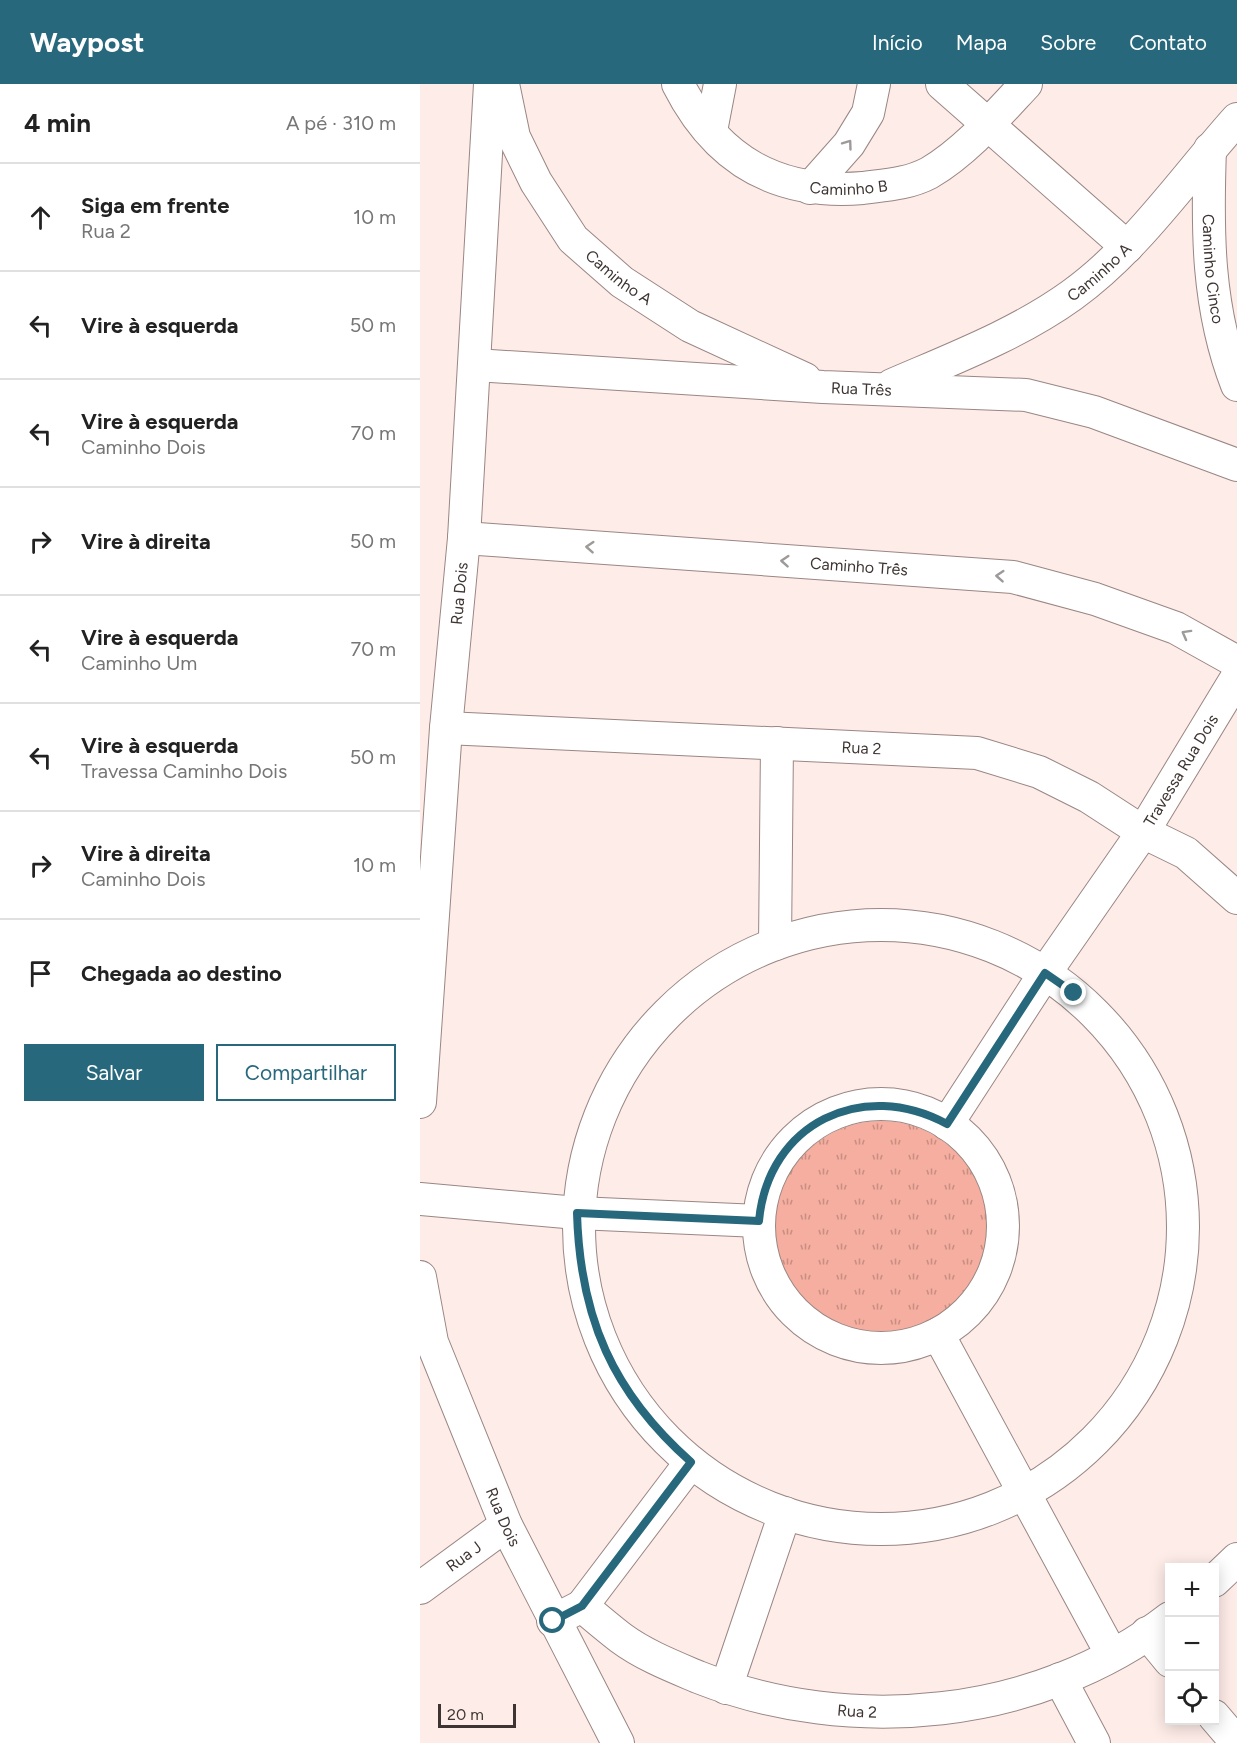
<!DOCTYPE html>
<html lang="pt">
<head>
<meta charset="utf-8">
<style>
	:root { --surface:#fff; --page:#f6f6f6; --text:#222; --muted:#767676; --line:#e0e0e0; --accent:#27687c }
	body { margin:0; font-family:Figtree,sans-serif; background:var(--page); color:var(--text) }
	.controls { position:absolute; right:18px; bottom:18px; display:grid; overflow:hidden; border-radius:0px; box-shadow:0 3px 15px #0003 }
	.controls button { width:54px; height:54px; display:grid; place-items:center; padding:0; border:0; border-bottom:2px solid var(--line); background:var(--surface); color:var(--text); font:30px sans-serif }
	.scale { position:absolute; left:18px; bottom:15px; width:78px; box-sizing:border-box; padding-left:6px; border:3px solid #3e3533; border-top:0; font-size:16px; line-height:21px; white-space:nowrap; color:#3e3533; -webkit-text-stroke:4px #feece8; paint-order:stroke }
	.stop { position:absolute; width:18px; height:18px; margin:-14px; border:4px solid #27687c; border-radius:50%; background:#fff }
	.stop.end { background:#27687c; border-color:#fff; box-shadow:0 2px 6px #0008 }
	.list { margin:0; padding:0; list-style:none }
	h2 { display:flex; justify-content:space-between; align-items:center; height:78px; margin:0; padding:0 24px; font-size:26px }
	h2 small { font-size:20px; font-weight:400; color:var(--muted) }
	.list li { display:grid; grid-template-columns:39px 1fr auto; gap:18px; align-items:center; box-sizing:border-box; height:108px; padding:0 24px; border-top:2px solid var(--line) }
	.list b { display:block; font-size:22px; white-space:nowrap }
	.list p { margin:0; font-size:20px; white-space:nowrap; color:var(--muted) }
	.list em { font-size:20px; font-style:normal; color:var(--muted) }
	.actions { display:flex; gap:12px; padding:18px 24px }
	.actions a { flex:1; padding:14px 0; border:2px solid var(--accent); border-radius:0px; text-align:center; font-size:21px; color:var(--accent) }
	.actions .main { background:var(--accent); color:#fff }
	.icon { flex:none; width:33px; height:33px; fill:none; stroke:currentColor; stroke-width:2; stroke-linecap:round; stroke-linejoin:round }
	.map { position:relative; flex:none; width:817px; height:1659px; overflow:hidden }
	header { display:flex; align-items:center; gap:36px; box-sizing:border-box; height:84px; padding:0 30px; background:var(--accent); color:#fff }
	header strong { font-size:28px }
	nav { display:flex; gap:33px; margin-inline-start:auto; font-size:21px }
	main { display:flex }
	aside { flex:1; background:var(--surface) }
	.map>svg:first-child { display:block }
	.grass { fill:url(#grass-tufts) }
	.lines { fill:none; stroke-linecap:round; stroke-linejoin:round }
	.minor-casing { stroke:#9a8682; stroke-width:34 }
	.minor { stroke:#fff; stroke-width:32 }
	.oneway { stroke:#9e9a99 }
	.route { stroke:#27687c; stroke-width:8 }
	.labels { text-anchor:middle; dominant-baseline:central; stroke-width:6; stroke-linejoin:round; paint-order:stroke }
	.street-label { font-size:16px; fill:#3e3533; stroke:#feece8 }
</style>
</head>
<body>
<header>
<strong>Waypost</strong>
<nav><a>Início</a><a>Mapa</a><a>Sobre</a><a>Contato</a></nav>
</header>
<main>
<aside>
<h2>4 min<small>A pé · 310 m</small></h2>
<ul class="list">
<li><svg class="icon" aria-label="ahead" viewBox="0 0 24 24"><path d="M12 20V5M6 11l6-6 6 6"/></svg><div><b>Siga em frente</b><p>Rua 2</p></div><em>10 m</em></li>
<li><svg class="icon" aria-label="left" viewBox="0 0 24 24"><path d="M17 20v-9H6M10 6l-5 5 5 5"/></svg><div><b>Vire à esquerda</b></div><em>50 m</em></li>
<li><svg class="icon" aria-label="left" viewBox="0 0 24 24"><path d="M17 20v-9H6M10 6l-5 5 5 5"/></svg><div><b>Vire à esquerda</b><p>Caminho Dois</p></div><em>70 m</em></li>
<li><svg class="icon" aria-label="right" viewBox="0 0 24 24"><path d="M7 20v-9h11M14 6l5 5-5 5"/></svg><div><b>Vire à direita</b></div><em>50 m</em></li>
<li><svg class="icon" aria-label="left" viewBox="0 0 24 24"><path d="M17 20v-9H6M10 6l-5 5 5 5"/></svg><div><b>Vire à esquerda</b><p>Caminho Um</p></div><em>70 m</em></li>
<li><svg class="icon" aria-label="left" viewBox="0 0 24 24"><path d="M17 20v-9H6M10 6l-5 5 5 5"/></svg><div><b>Vire à esquerda</b><p>Travessa Caminho Dois</p></div><em>50 m</em></li>
<li><svg class="icon" aria-label="right" viewBox="0 0 24 24"><path d="M7 20v-9h11M14 6l5 5-5 5"/></svg><div><b>Vire à direita</b><p>Caminho Dois</p></div><em>10 m</em></li>
<li><svg class="icon" aria-label="arrive" viewBox="0 0 24 24"><path d="M6 21V4h12l-3 4 3 4H6"/></svg><div><b>Chegada ao destino</b></div></li>
</ul>
<div class="actions"><a class="main">Salvar</a><a>Compartilhar</a></div>
</aside>
<div class="map">
<svg width="817" height="1659" viewBox="0 0 817 1659">
	<defs>
		<pattern id="grass-tufts" width="24" height="20" patternUnits="userSpaceOnUse" patternTransform="scale(1.5)"><rect width="24" height="20" fill="#f5ae9f"/><path d="M3 7l-1-3M5 7V3M7 7l1-3M15 17l-1-3M17 17v-4M19 17l1-3" fill="none" stroke="#c88e82"/></pattern>
	</defs>
	<rect width="100%" height="100%" fill="#feece8"/>
	<circle class="grass" cx="461" cy="1143" r="106"/>
	<g class="lines">
		<g class="minor-casing">
			<g id="minor">
				<path id="s1" d="M83,0l11,53 22,45 37,57 49,43 68,44 115,53"/>
				<path id="s2" d="M258,0c39,77 100,111 185,104 23,-3 45,-4 66,-15 37,-22 68,-58 97,-89"/>
				<polyline points="522,0 707,163"/>
				<polyline points="291,47 300,0"/>
				<path id="s3" d="M790,65c-3,81 -3,159 27,236"/>
				<polyline points="390,104 429,60 448,29 454,0"/>
				<path id="s4" d="M55,281l348,22 203,8 68,17 143,53"/>
				<path id="s5" d="M472,301c60,-26 126,-51 180,-90 65,-47 112,-117 165,-176"/>
				<path id="s6" d="M44,454l549,39 82,22 81,29 61,34"/>
				<path id="s7" d="M26,644l531,25 62,19 50,25 54,35 43,21 51,45"/>
				<circle cx="461" cy="1143" r="302"/>
				<polyline points="355,860 357,659"/>
				<path id="s8" d="M0,1018l26,-374 18,-190 26,-454"/>
				<circle cx="461" cy="1142" r="122"/>
				<path id="s9" d="M527,1040l98,-151 98,-141 94,-155"/>
				<polyline points="0,1115 157,1129 339,1137"/>
				<path id="s10" d="M0,1193l12,65 74,183 112,218"/>
				<polyline points="518,1250 692,1571"/>
				<polyline points="794,1497 817,1475"/>
				<path id="s11" d="M0,1504l86,-63"/>
				<polyline points="162,1522 271,1378"/>
				<path id="s12" d="M133,1537l29,-15c13,11 26,22 39,32 23,17 51,28 77,39 152,60 340,43 472,-59"/>
				<polyline points="727,1549 750,1577"/>
				<polyline points="640,1595 674,1659"/>
				<polyline points="306,1604 365,1429"/>
				<polyline points="794,1632 817,1659"/>
			</g>
		</g>
		<use href="#minor" class="minor"/>
	</g>
	<defs><path id="oneway-chevron" d="M-2-3.5L2.5 0L-2 3.5" fill="none" stroke-width="1.6" stroke-linecap="round" stroke-linejoin="round" transform="scale(1.5)"/></defs>
	<g class="oneway">
		<use href="#oneway-chevron" transform="translate(428 60) rotate(-54)"/>
		<use href="#oneway-chevron" transform="translate(170 463) rotate(-176)"/>
		<use href="#oneway-chevron" transform="translate(365 477) rotate(-176)"/>
		<use href="#oneway-chevron" transform="translate(580 492) rotate(-176)"/>
		<use href="#oneway-chevron" transform="translate(766 550) rotate(-151)"/>
	</g>
	<g class="lines">
		<path class="route" d="M133,1537l29,-15 109,-144c-78,-69 -111,-144 -114,-249l182,8c9,-98 104,-143 188,-97l98,-151 29,20"/>
	</g>
	<g class="labels">
		<g class="street-label">
			<text stroke="none"><textPath href="#s2" startOffset="213">Caminho B</textPath></text>
			<text stroke="none"><textPath href="#s3" startOffset="120">Caminho Cinco</textPath></text>
			<text stroke="none"><textPath href="#s5" startOffset="237">Caminho A</textPath></text>
			<text stroke="none"><textPath href="#s1" startOffset="232">Caminho A</textPath></text>
			<text stroke="none"><textPath href="#s4" startOffset="387">Rua Três</textPath></text>
			<text stroke="none"><textPath href="#s6" startOffset="396">Caminho Três</textPath></text>
			<text stroke="none"><textPath href="#s8" startOffset="510">Rua Dois</textPath></text>
			<text stroke="none"><textPath href="#s7" startOffset="416">Rua 2</textPath></text>
			<text stroke="none"><textPath href="#s9" startOffset="424">Travessa Rua Dois</textPath></text>
			<text stroke="none"><textPath href="#s10" startOffset="255">Rua Dois</textPath></text>
			<text stroke="none"><textPath href="#s11" startOffset="54">Rua J</textPath></text>
			<text stroke="none"><textPath href="#s12" startOffset="333">Rua 2</textPath></text>
		</g>
	</g>
</svg>
<div class="controls">
<button>+</button>
<button>−</button>
<button><svg class="icon" aria-label="locate" viewBox="0 0 24 24"><circle cx="12" cy="12" r="6"/><path d="M12 2v4M12 18v4M2 12h4M18 12h4"/></svg></button>
</div>
<div class="scale">20 m</div>
<div class="stop" style="left:133px;top:1537px"></div>
<div class="stop end" style="left:654px;top:909px"></div>
</div>
</main>
</body>
</html>
